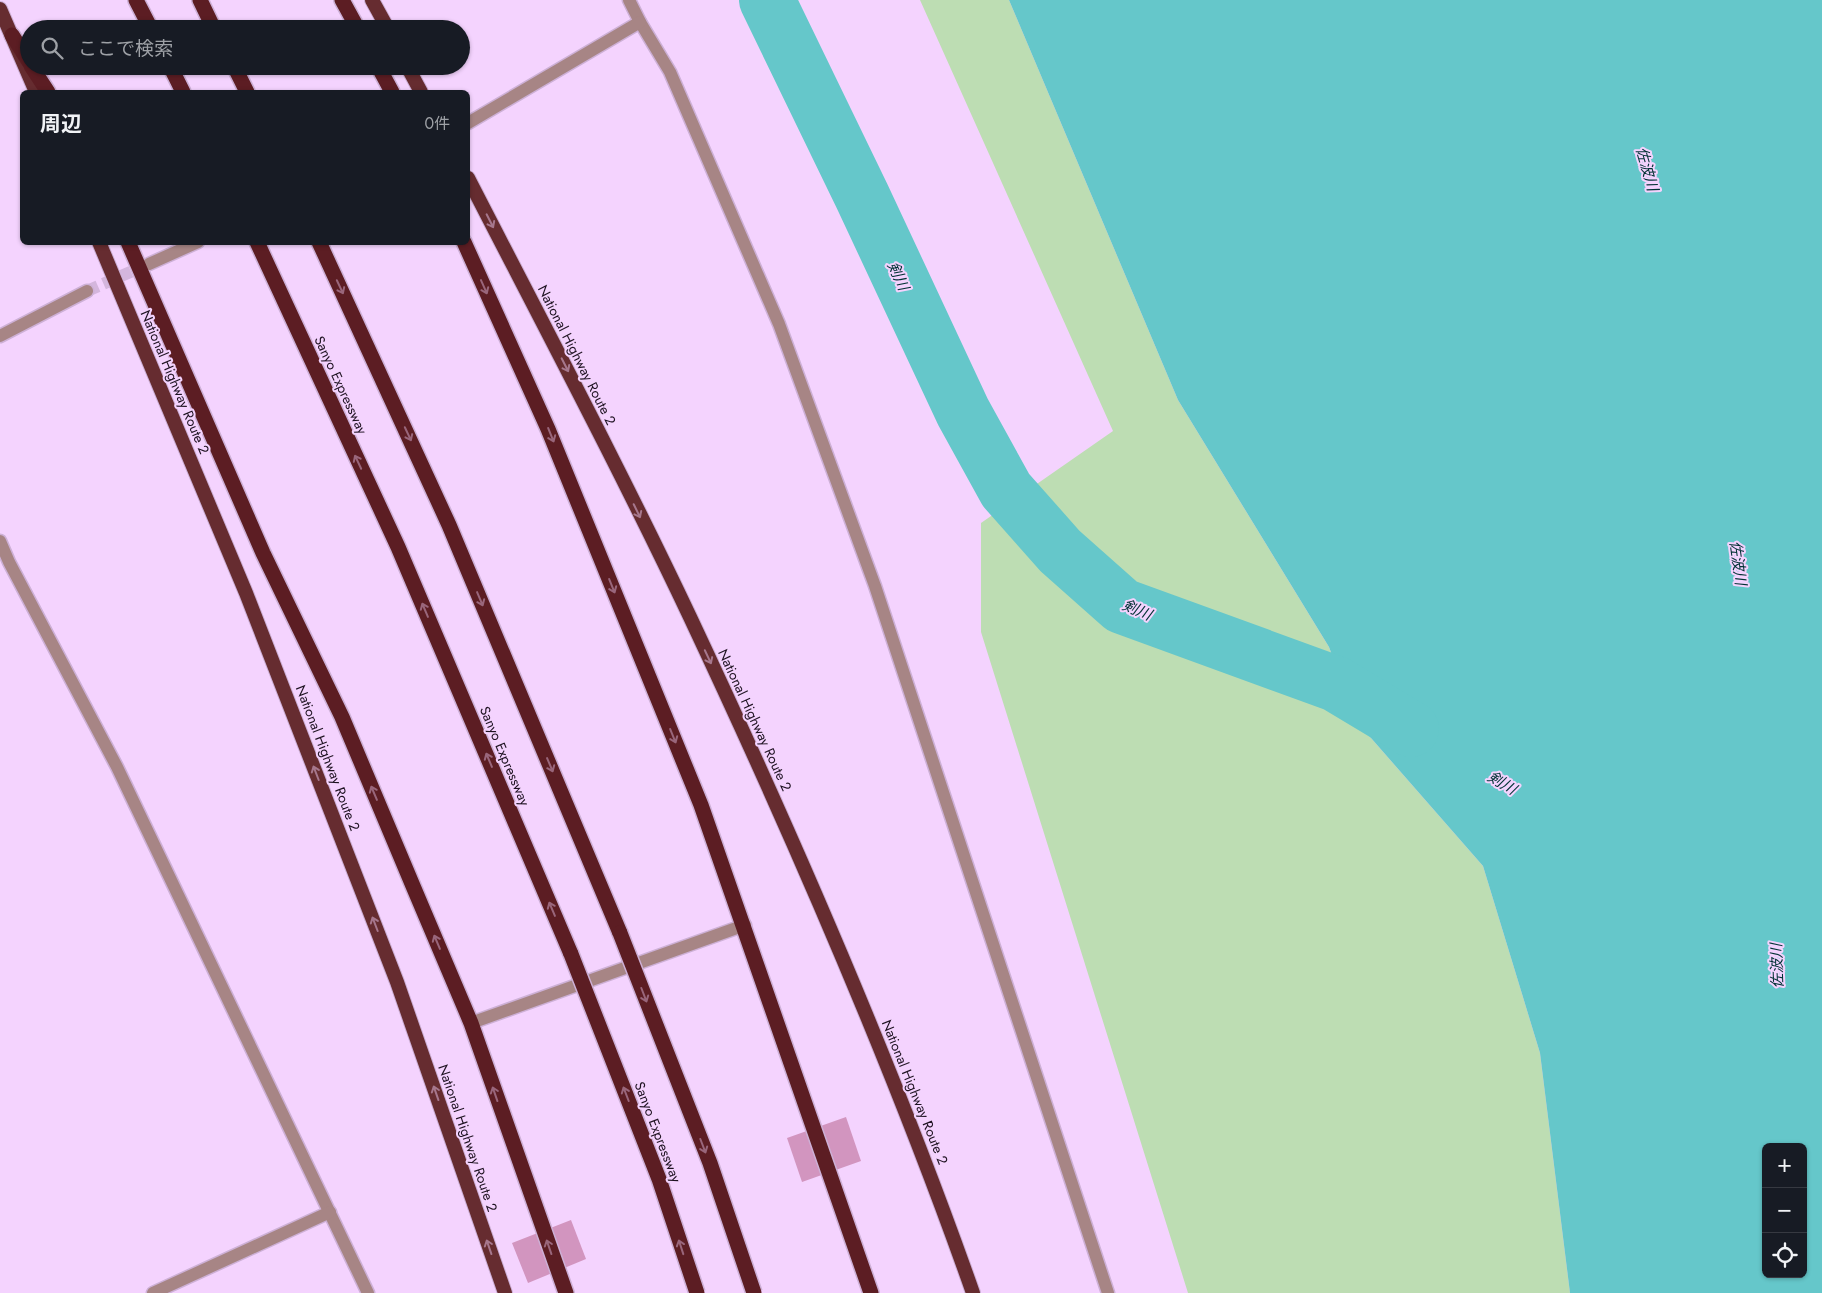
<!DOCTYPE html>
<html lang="ja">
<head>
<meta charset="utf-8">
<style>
	:root { --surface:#171b24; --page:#20242c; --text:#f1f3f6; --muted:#9ea1a6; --line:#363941 }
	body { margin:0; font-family:Jost,"Noto Sans JP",sans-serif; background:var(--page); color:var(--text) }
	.controls { position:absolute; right:15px; bottom:15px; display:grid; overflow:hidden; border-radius:8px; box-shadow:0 1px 4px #0004 }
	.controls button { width:45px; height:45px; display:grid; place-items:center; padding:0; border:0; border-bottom:1px solid var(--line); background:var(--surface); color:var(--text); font:25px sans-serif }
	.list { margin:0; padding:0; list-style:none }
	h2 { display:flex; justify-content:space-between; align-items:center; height:65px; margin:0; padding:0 20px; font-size:21px }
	h2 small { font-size:16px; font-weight:400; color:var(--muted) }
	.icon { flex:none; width:28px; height:28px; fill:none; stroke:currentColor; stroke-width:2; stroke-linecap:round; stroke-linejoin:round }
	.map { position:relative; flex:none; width:1822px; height:1293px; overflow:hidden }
	.search { position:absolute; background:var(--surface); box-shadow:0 1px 4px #0004; left:20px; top:20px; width:450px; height:55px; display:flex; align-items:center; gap:12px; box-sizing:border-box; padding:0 18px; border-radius:28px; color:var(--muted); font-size:19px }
	.panel { position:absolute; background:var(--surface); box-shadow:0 1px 4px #0004; left:20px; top:90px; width:450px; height:155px; border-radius:8px }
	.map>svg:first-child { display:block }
	.green { fill:#bdddb3 }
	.water { fill:#65c7ca; fill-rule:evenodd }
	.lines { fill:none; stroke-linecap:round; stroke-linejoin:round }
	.river { stroke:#65c7ca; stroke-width:56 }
	.building { fill:#d295bf }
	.minor-tunnel { stroke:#d4b6dd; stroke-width:12; stroke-dasharray:12 6; stroke-linecap:butt }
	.service-casing { stroke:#cdb0d6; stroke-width:15 }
	.minor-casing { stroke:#cdb0d6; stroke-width:15 }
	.trunk-casing { stroke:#cdb0d6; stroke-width:16 }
	.motorway-casing { stroke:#cdb0d6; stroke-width:18 }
	.service { stroke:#a78585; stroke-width:12 }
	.minor { stroke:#a78585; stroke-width:12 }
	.trunk { stroke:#662c30; stroke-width:14 }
	.motorway { stroke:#5c1d23; stroke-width:15 }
	.motorway-bridge-casing { stroke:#cdb0d6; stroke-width:18; stroke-linecap:butt }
	.motorway-bridge { stroke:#5c1d23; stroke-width:15 }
	.oneway { stroke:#a6778d }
	.oneway2 { stroke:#99667b }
	.labels { text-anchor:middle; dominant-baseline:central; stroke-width:4; stroke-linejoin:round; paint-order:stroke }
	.street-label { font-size:14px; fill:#1e1221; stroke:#f4d3fe }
	.water-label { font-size:15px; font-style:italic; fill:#003133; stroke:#f4d3fe }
</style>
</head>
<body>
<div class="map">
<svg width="1822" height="1293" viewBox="0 0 1822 1293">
	<rect width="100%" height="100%" fill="#f4d3fe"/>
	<polygon class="green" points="920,0 1009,0 1178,400 1329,647 1357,722 1483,866 1540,1053 1570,1293 1188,1293 981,632 981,523 1113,431"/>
	<path class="water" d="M1009,0h813v1293h-252l-30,-240 -57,-187 -126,-144 -28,-75 -151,-247zM1766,1147h37v127h-37z"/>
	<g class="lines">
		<polyline class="river" points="767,0 862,196 963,412 1006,490 1060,551 1122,606 1336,684 1411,729"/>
	</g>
	<g class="building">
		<polygon points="846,1117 861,1161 802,1182 787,1138"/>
		<polygon points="571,1220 586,1259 528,1283 512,1243"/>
	</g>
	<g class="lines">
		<polyline class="minor-tunnel" points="87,291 146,265"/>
		<g class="service-casing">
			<polyline id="service" points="471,1023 745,925"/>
		</g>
		<g class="minor-casing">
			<g id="minor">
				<polyline points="629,0 640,22 670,72 779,324 875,586 1108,1293"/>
				<polyline points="468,123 640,22"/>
				<polyline points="149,264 198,242"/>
				<polyline points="0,336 87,291"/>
				<polyline points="0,541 9,562 117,767 368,1293"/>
				<polyline points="153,1293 330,1212"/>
			</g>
		</g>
		<g class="trunk-casing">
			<g id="trunk">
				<polyline points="372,0 388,29"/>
				<polyline points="0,9 36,92"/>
				<polyline points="407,66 421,92"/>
				<path d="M468,178c75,146 152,291 222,439 104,221 202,446 283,676"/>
				<polyline points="99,242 246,593 397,982 505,1293"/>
			</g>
		</g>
		<g class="motorway-casing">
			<g id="motorway">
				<polyline points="136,0 151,29"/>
				<polyline points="200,0 214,29"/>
				<polyline points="342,0 358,29"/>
				<polyline points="12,35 29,62"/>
				<polyline points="31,66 48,92"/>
				<polyline points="170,66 183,92"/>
				<polyline points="234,66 247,92"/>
				<polyline points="378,66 392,92"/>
				<polyline points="128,242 263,553 342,717 413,886 471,1023 566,1293"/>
				<polyline points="257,242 398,547 571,954"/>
				<polyline points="319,242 449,525 620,933"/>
				<polyline points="464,242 548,429 701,805 871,1293"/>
			</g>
		</g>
		<use href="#service" class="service"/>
		<use href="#minor" class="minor"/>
		<use href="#trunk" class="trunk"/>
		<use href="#motorway" class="motorway"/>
		<g class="motorway-bridge-casing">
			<g id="motorway-bridge">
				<polyline points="620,933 710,1163 754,1293"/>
				<polyline points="571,954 659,1179 697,1293"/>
			</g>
		</g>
		<use href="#motorway-bridge" class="motorway-bridge"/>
	</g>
	<defs><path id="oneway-shaft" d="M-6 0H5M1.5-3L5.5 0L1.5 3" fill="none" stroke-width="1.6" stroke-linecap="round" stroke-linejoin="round" transform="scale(1.25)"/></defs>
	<g class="oneway">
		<use href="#oneway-shaft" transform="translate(490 221) rotate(63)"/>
		<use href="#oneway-shaft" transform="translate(565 365) rotate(63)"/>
		<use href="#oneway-shaft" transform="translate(637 511) rotate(64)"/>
		<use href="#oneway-shaft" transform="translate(708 657) rotate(65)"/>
		<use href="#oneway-shaft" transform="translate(316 773) rotate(-111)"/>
		<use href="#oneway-shaft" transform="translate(375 924) rotate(-111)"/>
		<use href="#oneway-shaft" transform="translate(436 1093) rotate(-109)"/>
		<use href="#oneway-shaft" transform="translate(489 1247) rotate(-109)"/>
	</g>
	<g class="oneway2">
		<use href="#oneway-shaft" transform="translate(340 287) rotate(65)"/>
		<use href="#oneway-shaft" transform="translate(484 287) rotate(66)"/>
		<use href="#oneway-shaft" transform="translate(408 434) rotate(65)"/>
		<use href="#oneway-shaft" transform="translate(551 435) rotate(68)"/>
		<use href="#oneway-shaft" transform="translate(358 462) rotate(-115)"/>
		<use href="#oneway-shaft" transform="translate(612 586) rotate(68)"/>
		<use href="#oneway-shaft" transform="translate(480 599) rotate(67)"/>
		<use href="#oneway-shaft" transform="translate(425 610) rotate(-113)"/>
		<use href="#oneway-shaft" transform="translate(673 736) rotate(68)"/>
		<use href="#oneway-shaft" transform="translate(489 760) rotate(-113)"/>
		<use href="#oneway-shaft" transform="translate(550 765) rotate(67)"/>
		<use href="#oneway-shaft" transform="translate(374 793) rotate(-113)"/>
		<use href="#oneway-shaft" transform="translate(552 909) rotate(-113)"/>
		<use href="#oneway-shaft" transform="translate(437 942) rotate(-113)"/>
		<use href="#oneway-shaft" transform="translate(644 995) rotate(69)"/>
		<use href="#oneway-shaft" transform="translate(495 1094) rotate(-109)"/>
		<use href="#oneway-shaft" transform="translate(626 1094) rotate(-111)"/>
		<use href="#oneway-shaft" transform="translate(703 1146) rotate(69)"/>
		<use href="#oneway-shaft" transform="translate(549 1247) rotate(-109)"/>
		<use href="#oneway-shaft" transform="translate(681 1247) rotate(-108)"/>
	</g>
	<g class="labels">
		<g class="street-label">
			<text transform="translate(577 355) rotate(63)">National Highway Route 2</text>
			<text transform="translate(175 382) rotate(67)">National Highway Route 2</text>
			<text transform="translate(341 385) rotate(65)">Sanyo Expressway</text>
			<text transform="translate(755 720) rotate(65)">National Highway Route 2</text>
			<text transform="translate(505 756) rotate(67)">Sanyo Expressway</text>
			<text transform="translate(328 758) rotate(69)">National Highway Route 2</text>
			<text transform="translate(915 1092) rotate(68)">National Highway Route 2</text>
			<text transform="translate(658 1132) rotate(69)">Sanyo Expressway</text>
			<text transform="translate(468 1138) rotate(71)">National Highway Route 2</text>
		</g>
		<g class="water-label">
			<text transform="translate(1647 169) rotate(74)">佐波川</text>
			<text transform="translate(898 276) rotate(65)">剣川</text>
			<text transform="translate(1738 563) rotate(82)">佐波川</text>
			<text transform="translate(1137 610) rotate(23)">剣川</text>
			<text transform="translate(1502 783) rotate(31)">剣川</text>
			<text transform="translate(1777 966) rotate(-92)">佐波川</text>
		</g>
	</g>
</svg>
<div class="controls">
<button>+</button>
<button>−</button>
<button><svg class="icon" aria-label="locate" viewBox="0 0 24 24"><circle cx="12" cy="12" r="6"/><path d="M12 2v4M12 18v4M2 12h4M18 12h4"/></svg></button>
</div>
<div class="search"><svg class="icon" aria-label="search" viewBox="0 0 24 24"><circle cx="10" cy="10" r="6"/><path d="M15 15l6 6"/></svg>ここで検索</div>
<section class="panel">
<h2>周辺<small>0件</small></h2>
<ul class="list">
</ul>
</section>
</div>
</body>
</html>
